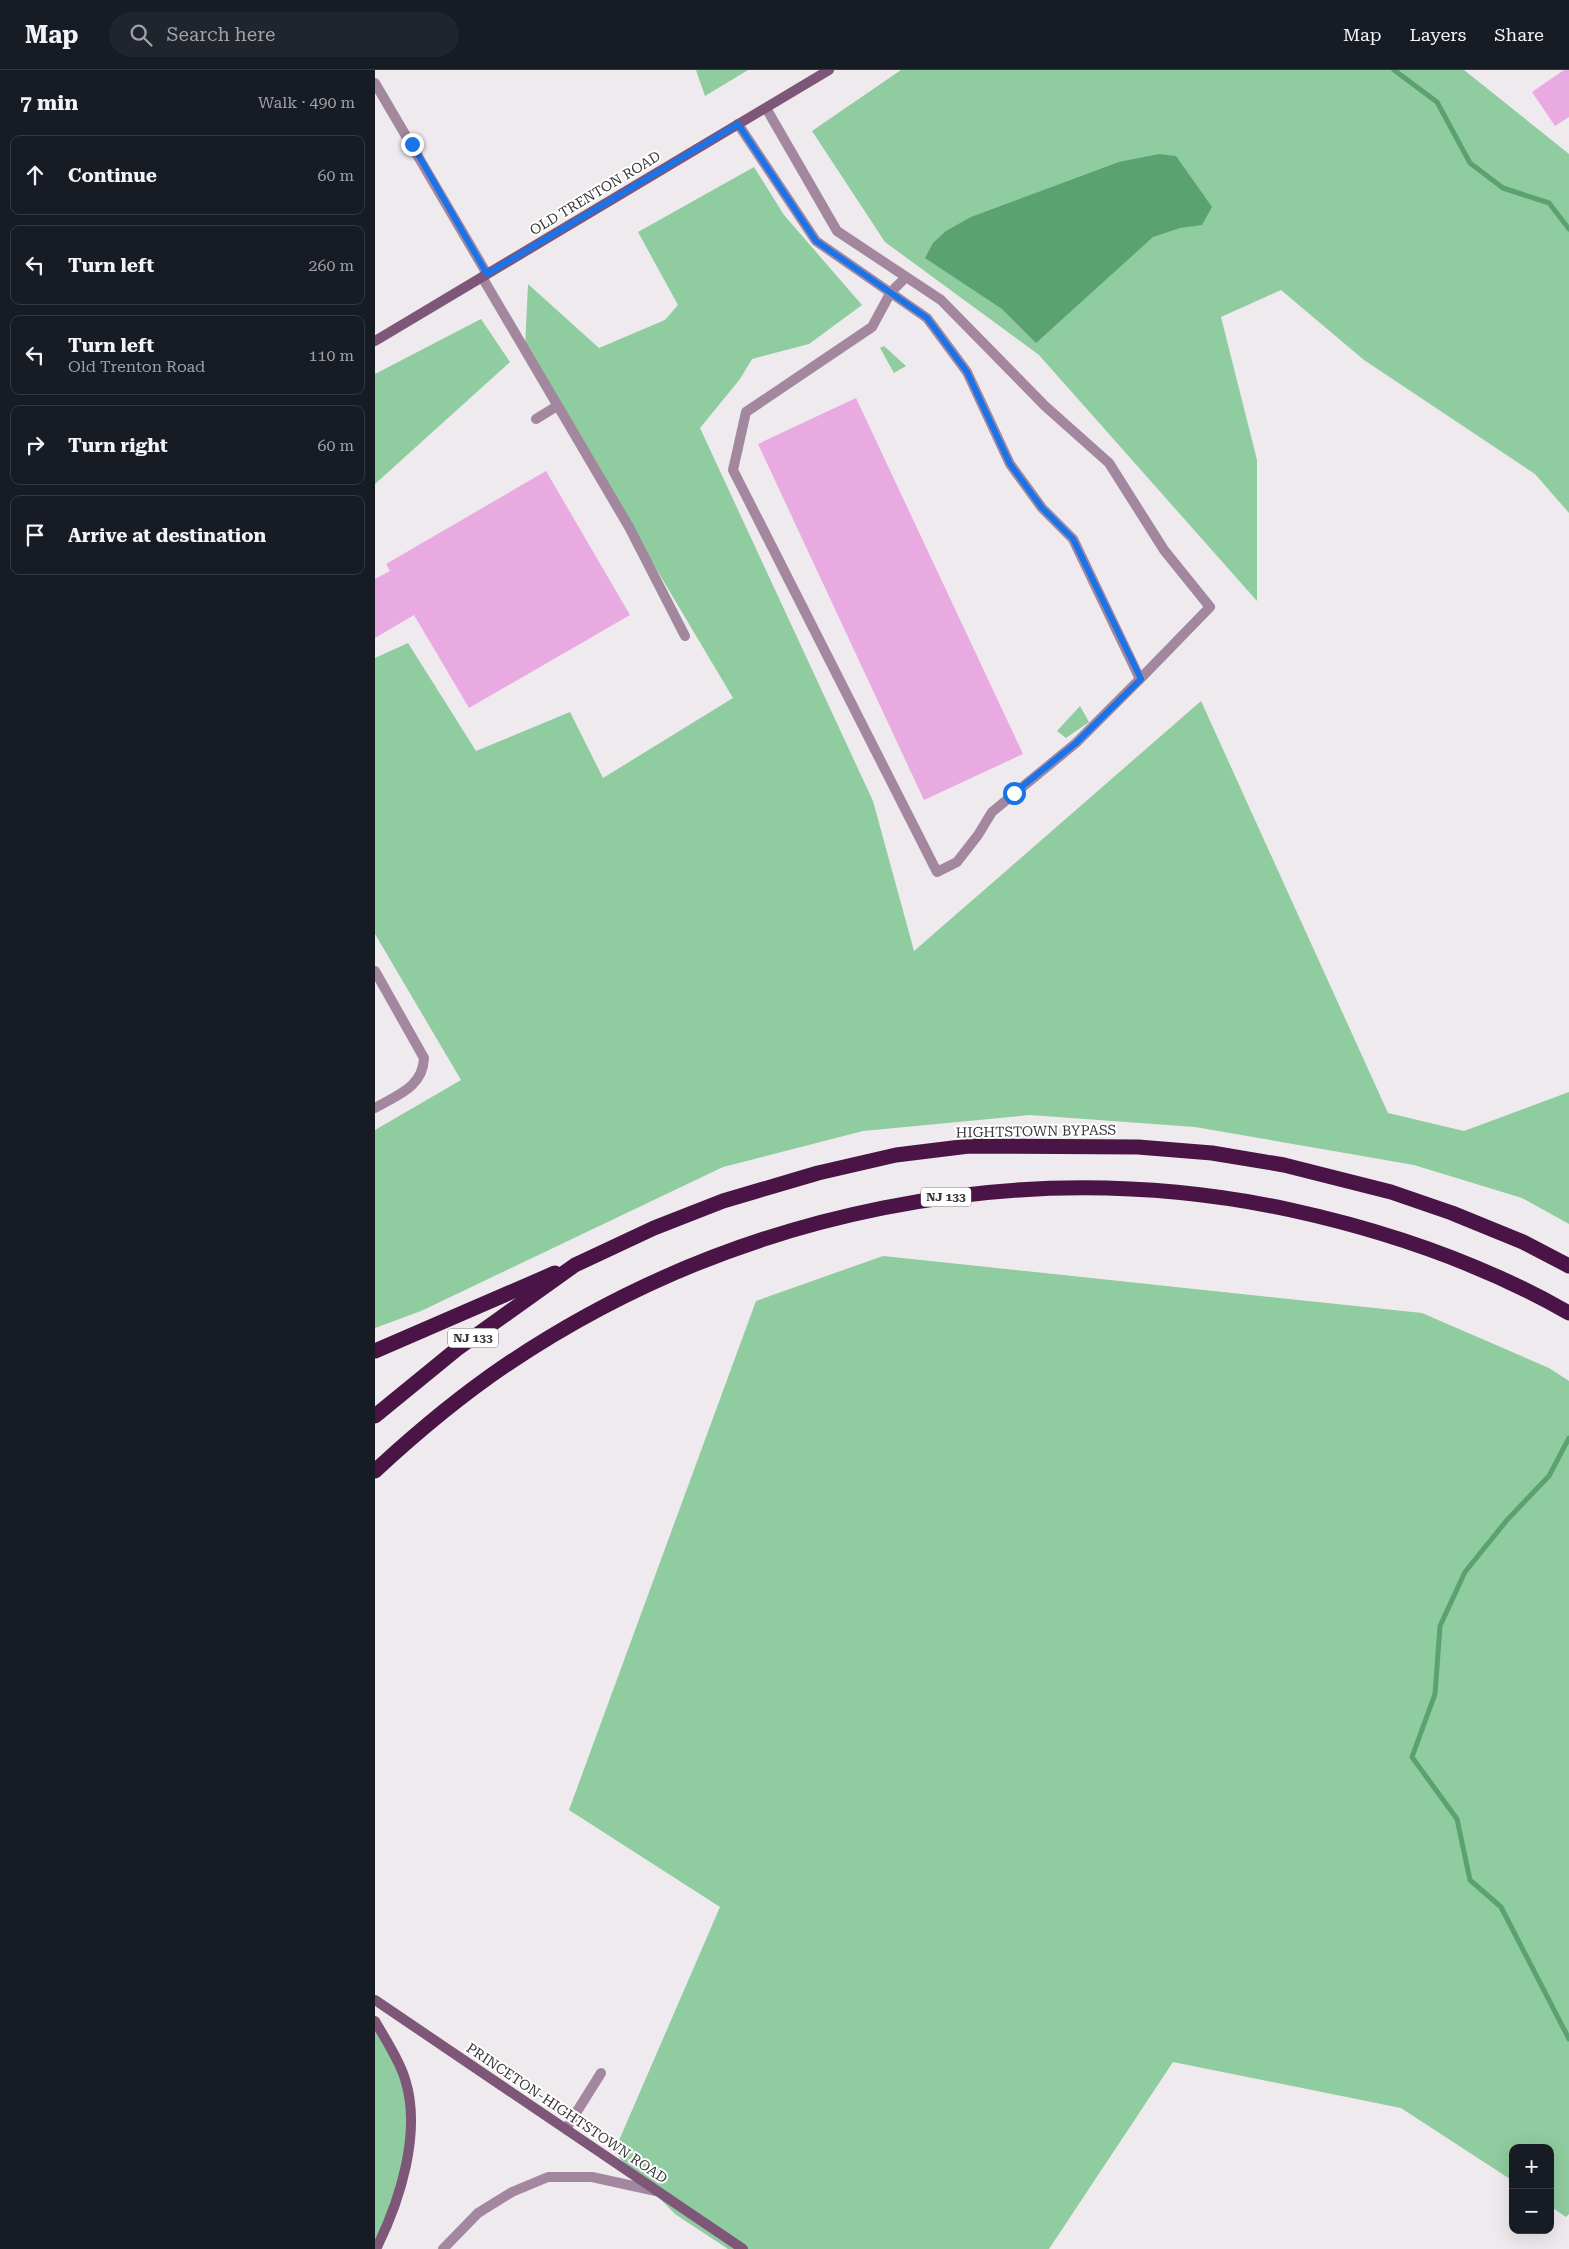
<!DOCTYPE html>
<html lang="en">
<head>
<meta charset="utf-8">
<style>
	:root { --surface:#171b24; --page:#20242c; --text:#f1f3f6; --muted:#9ea1a6; --line:#363941 }
	body { margin:0; font-family:"Roboto Serif",serif; background:var(--page); color:var(--text) }
	.controls { position:absolute; right:15px; bottom:15px; display:grid; overflow:hidden; border-radius:10px; box-shadow:0 5px 20px #0002 }
	.controls button { width:45px; height:45px; display:grid; place-items:center; padding:0; border:0; border-bottom:1px solid var(--line); background:var(--surface); color:var(--text); font:25px sans-serif }
	.stop { position:absolute; width:15px; height:15px; margin:-11px; border:4px solid #1a73e8; border-radius:50%; background:#fff }
	.stop.end { background:#1a73e8; border-color:#fff; box-shadow:0 1px 5px #0008 }
	.list { margin:0; padding:0; list-style:none }
	h2 { display:flex; justify-content:space-between; align-items:center; height:65px; margin:0; padding:0 20px; font-size:21px }
	h2 small { font-size:16px; font-weight:400; color:var(--muted) }
	.list li { display:grid; grid-template-columns:32px 1fr auto; gap:15px; align-items:center; box-sizing:border-box; height:80px; margin:0 10px 10px; padding:0 10px; border:1px solid var(--line); border-radius:10px }
	.list b { display:block; font-size:19px; white-space:nowrap }
	.list p { margin:0; font-size:16px; white-space:nowrap; color:var(--muted) }
	.list em { font-size:16px; font-style:normal; color:var(--muted) }
	.icon { flex:none; width:28px; height:28px; fill:none; stroke:currentColor; stroke-width:2; stroke-linecap:round; stroke-linejoin:round }
	.map { position:relative; flex:none; width:1194px; height:2179px; overflow:hidden }
	header { display:flex; align-items:center; gap:30px; box-sizing:border-box; height:70px; padding:0 25px; background:var(--surface); border-bottom:1px solid var(--line) }
	header strong { font-size:24px }
	nav { display:flex; gap:28px; margin-inline-start:auto; font-size:18px }
	.search { width:350px; height:45px; background:var(--page); display:flex; align-items:center; gap:12px; box-sizing:border-box; padding:0 18px; border-radius:28px; color:var(--muted); font-size:19px }
	main { display:flex }
	aside { flex:1; background:var(--surface) }
	.map>svg:first-child { display:block }
	.green { fill:#8fcc9f }
	.water { fill:#5ba271 }
	.lines { fill:none; stroke-linecap:round; stroke-linejoin:round }
	.stream { stroke:#5ba271; stroke-width:5 }
	.building { fill:#e9aae1 }
	.service { stroke:#a2879e; stroke-width:10 }
	.tertiary { stroke:#a2879e; stroke-width:10 }
	.secondary { stroke:#7d5678; stroke-width:10 }
	.motorway { stroke:#4a1546; stroke-width:15 }
	.route { stroke:#1a73e8; stroke-width:6 }
	.labels { text-anchor:middle; dominant-baseline:central; stroke-width:4; stroke-linejoin:round; paint-order:stroke }
	.shield { fill:#fff; stroke:#747374; stroke-width:1 }
	.shield-label { font-size:12px; font-weight:bold; fill:#393739 }
	.street-label { font-size:14px; fill:#393739; stroke:#fff }
</style>
</head>
<body>
<header>
<strong>Map</strong>
<div class="search"><svg class="icon" aria-label="search" viewBox="0 0 24 24"><circle cx="10" cy="10" r="6"/><path d="M15 15l6 6"/></svg>Search here</div>
<nav><a>Map</a><a>Layers</a><a>Share</a></nav>
</header>
<main>
<aside>
<h2>7 min<small>Walk · 490 m</small></h2>
<ul class="list">
<li><svg class="icon" aria-label="ahead" viewBox="0 0 24 24"><path d="M12 20V5M6 11l6-6 6 6"/></svg><div><b>Continue</b></div><em>60 m</em></li>
<li><svg class="icon" aria-label="left" viewBox="0 0 24 24"><path d="M17 20v-9H6M10 6l-5 5 5 5"/></svg><div><b>Turn left</b></div><em>260 m</em></li>
<li><svg class="icon" aria-label="left" viewBox="0 0 24 24"><path d="M17 20v-9H6M10 6l-5 5 5 5"/></svg><div><b>Turn left</b><p>Old Trenton Road</p></div><em>110 m</em></li>
<li><svg class="icon" aria-label="right" viewBox="0 0 24 24"><path d="M7 20v-9h11M14 6l5 5-5 5"/></svg><div><b>Turn right</b></div><em>60 m</em></li>
<li><svg class="icon" aria-label="arrive" viewBox="0 0 24 24"><path d="M6 21V4h12l-3 4 3 4H6"/></svg><div><b>Arrive at destination</b></div></li>
</ul>
</aside>
<div class="map">
<svg width="1194" height="2179" viewBox="0 0 1194 2179">
	<rect width="100%" height="100%" fill="#efeaee"/>
	<g class="green">
		<polygon points="321,0 373,0 330,26"/>
		<polygon points="526,0 1089,0 1194,84 1194,443 1160,404 989,290 906,220 846,247 882,390 882,531 664,285 510,172 437,61"/>
		<polygon points="379,97 409,145 487,235 434,274 377,289 365,309 325,358 498,731 539,881 826,631 1013,1043 1089,1061 1194,1022 1194,1154 1147,1128 1039,1095 820,1057 655,1045 488,1061 348,1097 46,1241 0,1258 0,1060 86,1010 0,864 0,588 33,573 101,681 195,642 228,708 358,628 150,278 153,214 224,278 290,250 303,235 263,162"/>
		<polygon points="106,249 135,292 0,414 0,304"/>
		<polygon points="509,276 531,296 519,303 505,278"/>
		<polygon points="705,636 714,652 691,668 682,661"/>
		<polygon points="508,1186 1047,1243 1174,1298 1194,1311 1194,2144 1191,2147 1175,2136 1175,2078 1138,2078 1138,2111 1026,2038 798,1992 674,2179 353,2179 300,2144 239,2082 345,1837 194,1740 381,1231"/>
		<polygon points="0,1951 30,2008 35,2032 32,2092 0,2179"/>
	</g>
	<polygon class="water" points="784,84 801,86 837,137 827,155 805,158 778,167 661,273 627,239 550,188 558,173 571,161 596,147 744,92"/>
	<g class="lines">
		<g class="stream">
			<polyline points="1019,0 1062,32 1095,93 1128,118 1174,133 1194,159"/>
			<polyline points="1194,1368 1174,1406 1132,1450 1090,1502 1065,1556 1060,1624 1037,1687 1082,1749 1095,1810 1126,1837 1194,1969"/>
		</g>
	</g>
	<g class="building">
		<polygon points="1189,0 1194,0 1194,47 1180,56 1157,22"/>
		<polygon points="481,328 648,684 549,730 383,374"/>
		<polygon points="171,401 255,545 94,638 39,545 0,568 0,509 15,501 11,494"/>
	</g>
	<g class="lines">
		<g class="service">
			<polyline points="0,13 112,204"/>
			<polyline points="363,54 441,171 552,248 592,302 635,394 667,438 698,469 765,609 835,537 789,480 734,393 670,336 566,230 462,161 391,38"/>
			<polyline points="107,207 254,457 310,566"/>
			<polyline points="531,207 516,222 497,257 371,342 358,400 562,802 582,792 603,765 617,742 701,673 765,609"/>
			<polyline points="161,349 182,336"/>
			<path d="M0,901l49,87c-1,29 -27,37 -49,50"/>
			<polyline points="191,2059 226,2003"/>
		</g>
		<polyline class="tertiary" points="68,2179 103,2143 137,2122 173,2107 217,2107 281,2121"/>
		<g class="secondary">
			<polyline points="0,271 454,0"/>
			<polyline points="0,1930 368,2179"/>
			<path d="M0,1951c10,18 24,38 30,58 17,53 -5,122 -29,170"/>
		</g>
		<g class="motorway">
			<polyline points="0,1281 180,1203"/>
			<polyline points="0,1346 82,1279 200,1195 279,1158 348,1131 443,1103 521,1085 594,1076 763,1077 837,1083 909,1095 1016,1122 1077,1143 1148,1172 1194,1196"/>
			<path d="M0,1401c41,-38 84,-74 131,-106 229,-154 514,-213 785,-155 96,21 192,54 278,103"/>
		</g>
	</g>
	<g class="lines">
		<polyline class="route" points="37,74 112,204 363,54 441,171 552,248 592,302 635,394 667,438 698,469 766,609 701,673 639,723"/>
	</g>
	<g class="labels">
		<g class="shield">
			<rect x="546" y="1117.5" width="50" height="19" rx="4"/>
			<rect x="73" y="1258.5" width="50" height="19" rx="4"/>
		</g>
		<g class="shield-label">
			<text x="571" y="1127">NJ 133</text>
			<text x="98" y="1268">NJ 133</text>
		</g>
		<g class="street-label">
			<text transform="translate(220 123) rotate(-31)">OLD TRENTON ROAD</text>
			<text transform="translate(661 1061) rotate(-1)">HIGHTSTOWN BYPASS</text>
			<text transform="translate(192 2043) rotate(34)">PRINCETON-HIGHTSTOWN ROAD</text>
		</g>
	</g>
</svg>
<div class="controls">
<button>+</button>
<button>−</button>
</div>
<div class="stop" style="left:639px;top:723px"></div>
<div class="stop end" style="left:37px;top:74px"></div>
</div>
</main>
</body>
</html>
